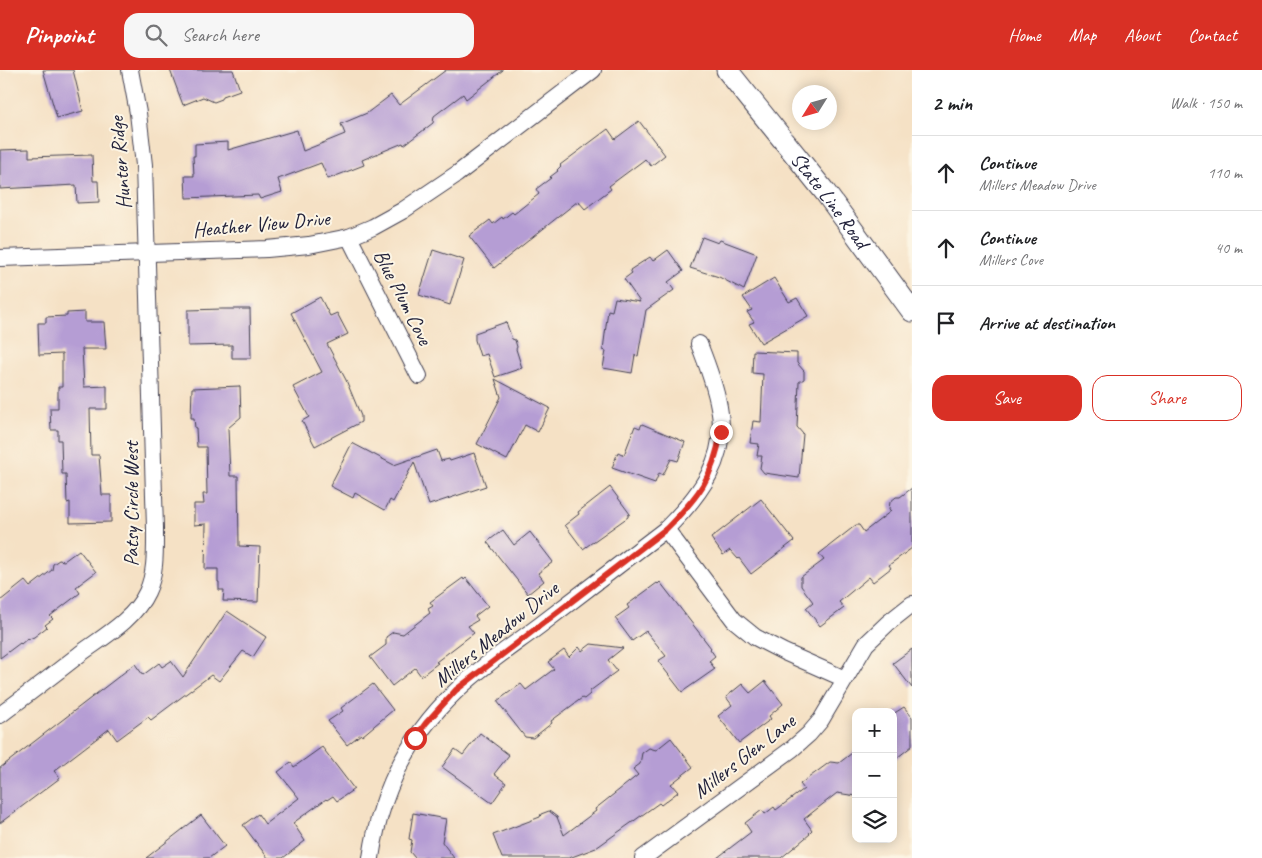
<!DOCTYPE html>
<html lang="en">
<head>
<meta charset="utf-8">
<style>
	:root { --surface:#fff; --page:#f6f6f6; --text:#202124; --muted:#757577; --line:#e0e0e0; --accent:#d93025 }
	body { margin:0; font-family:Caveat,sans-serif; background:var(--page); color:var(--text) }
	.controls { position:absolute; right:15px; bottom:15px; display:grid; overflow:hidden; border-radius:10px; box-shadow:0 2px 12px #0003 }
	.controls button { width:45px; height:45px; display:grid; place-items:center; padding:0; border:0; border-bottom:1px solid var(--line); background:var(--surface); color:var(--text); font:25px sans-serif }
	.compass { position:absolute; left:792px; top:15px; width:45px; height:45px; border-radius:50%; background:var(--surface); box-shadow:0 2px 12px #0003; rotate:233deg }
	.stop { position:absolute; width:15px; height:15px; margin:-11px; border:4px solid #d93025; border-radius:50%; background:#fff }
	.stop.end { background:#d93025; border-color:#fff; box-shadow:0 1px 5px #0008 }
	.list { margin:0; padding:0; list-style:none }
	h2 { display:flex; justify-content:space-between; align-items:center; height:65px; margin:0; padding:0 20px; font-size:21px }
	h2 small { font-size:16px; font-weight:400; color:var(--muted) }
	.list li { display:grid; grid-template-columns:32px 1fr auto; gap:15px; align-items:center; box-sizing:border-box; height:75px; padding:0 20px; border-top:1px solid var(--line) }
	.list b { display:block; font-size:19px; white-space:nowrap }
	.list p { margin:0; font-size:16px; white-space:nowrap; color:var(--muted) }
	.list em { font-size:16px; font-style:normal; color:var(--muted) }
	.actions { display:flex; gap:10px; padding:15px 20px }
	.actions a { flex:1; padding:11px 0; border:1px solid var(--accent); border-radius:15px; text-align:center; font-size:18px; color:var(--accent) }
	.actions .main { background:var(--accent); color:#fff }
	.icon { flex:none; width:28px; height:28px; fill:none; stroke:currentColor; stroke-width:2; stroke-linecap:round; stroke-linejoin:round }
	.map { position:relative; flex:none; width:912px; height:788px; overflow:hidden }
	header { display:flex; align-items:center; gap:30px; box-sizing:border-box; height:70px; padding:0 25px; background:var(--accent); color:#fff }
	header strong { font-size:24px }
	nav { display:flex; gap:28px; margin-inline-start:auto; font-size:18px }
	.search { width:350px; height:45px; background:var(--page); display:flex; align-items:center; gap:12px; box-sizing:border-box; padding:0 18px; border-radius:15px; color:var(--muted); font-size:19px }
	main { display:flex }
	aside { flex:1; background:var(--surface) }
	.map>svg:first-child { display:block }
	.building { fill:#b59dd4 }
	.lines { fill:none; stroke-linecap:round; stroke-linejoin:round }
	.minor-casing { stroke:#423f50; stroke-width:18 }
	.tertiary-casing { stroke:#423f50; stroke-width:23 }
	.minor { stroke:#fff; stroke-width:16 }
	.tertiary { stroke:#fff; stroke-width:21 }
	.route { stroke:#d93025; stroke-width:6 }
	.labels { text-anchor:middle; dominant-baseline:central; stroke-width:4; stroke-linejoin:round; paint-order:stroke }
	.street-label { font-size:21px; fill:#22223b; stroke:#fcf5e5 }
</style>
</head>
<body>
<header>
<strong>Pinpoint</strong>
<div class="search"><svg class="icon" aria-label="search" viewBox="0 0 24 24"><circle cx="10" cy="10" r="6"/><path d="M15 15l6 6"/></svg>Search here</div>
<nav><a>Home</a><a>Map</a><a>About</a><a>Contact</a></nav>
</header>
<main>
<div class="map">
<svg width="912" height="788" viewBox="0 0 912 788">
	<rect width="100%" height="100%" fill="#fcf5e5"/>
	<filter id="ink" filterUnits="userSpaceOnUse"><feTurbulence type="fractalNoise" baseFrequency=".02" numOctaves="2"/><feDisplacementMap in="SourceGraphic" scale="10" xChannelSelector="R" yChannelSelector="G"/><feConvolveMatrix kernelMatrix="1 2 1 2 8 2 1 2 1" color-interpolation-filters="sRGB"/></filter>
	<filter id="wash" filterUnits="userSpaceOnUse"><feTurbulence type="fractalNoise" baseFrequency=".0096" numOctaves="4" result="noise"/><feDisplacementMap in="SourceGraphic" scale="20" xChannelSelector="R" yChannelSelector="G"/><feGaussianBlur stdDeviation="1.12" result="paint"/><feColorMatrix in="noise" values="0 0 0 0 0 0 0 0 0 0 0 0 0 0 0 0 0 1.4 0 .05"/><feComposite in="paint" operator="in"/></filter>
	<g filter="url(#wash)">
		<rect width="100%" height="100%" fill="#f5e1c5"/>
		<g id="blocks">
			<g class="building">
				<polygon points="43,0 73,0 83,41 57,48"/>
				<polygon points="170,0 233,0 240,20 223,26 222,29 214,32 203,27 183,35"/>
				<polygon points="446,0 503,0 466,29 463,24 434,46 433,53 404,75 403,73 362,90 364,95 328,109 321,93 278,109 282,122 260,129 258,125 186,128 185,106 194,106 193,86 195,86 195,74 228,72 228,80 297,60 303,81 345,64 341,54 367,43 391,25 399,35"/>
				<polygon points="639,51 665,85 651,96 645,89 644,90 609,116 611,119 585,139 578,131 494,198 469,166 490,150 493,154 502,147 503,149 512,142 514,144 539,124 536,119 551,108 550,107 558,101 557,100 561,96 560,95 608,59 615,69"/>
				<polygon points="29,79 29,87 92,85 93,111 98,111 99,132 77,133 76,115 0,119 0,80"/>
				<polygon points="702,167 718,173 720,170 757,184 744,220 719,207 690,198"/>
				<polygon points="433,180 464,190 450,235 419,225"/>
				<polygon points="668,180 683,201 668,212 674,220 646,240 638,286 635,285 632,303 603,298 606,281 603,280 608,240 612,241 615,228 640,232 624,209 632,203 630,200 650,187 653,191"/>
				<polygon points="774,208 789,232 797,228 808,246 761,273 749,254 754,252 747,242 752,240 743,227"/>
				<polygon points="320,227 330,246 337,243 348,264 327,274 346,310 361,346 361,352 315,376 302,351 309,347 293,317 322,302 291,243"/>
				<polygon points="222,239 250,239 251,288 232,288 232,275 188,276 188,240"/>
				<polygon points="85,242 85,252 104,252 106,279 82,279 84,317 107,316 107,339 90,339 91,385 99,385 102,425 111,425 111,452 70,453 70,432 67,433 66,404 62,404 61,370 58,370 58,360 51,360 50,338 58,338 58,317 62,317 62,284 39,285 38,253 46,253 46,247 67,246 67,243"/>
				<polygon points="506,252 512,269 515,270 517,277 516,279 522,298 495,307 487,284 480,286 475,270 475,263"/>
				<polygon points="753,281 797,283 797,293 804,301 804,309 799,312 797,357 803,364 799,408 764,403 760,398 762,386 757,386 759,374 750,373 753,351 761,352 763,304 752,303"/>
				<polygon points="495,309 550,338 538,362 525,355 507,390 477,374 501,327"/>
				<polygon points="240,316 241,347 228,358 230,406 238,406 239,476 260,477 258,532 223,531 224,520 219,520 219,512 218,512 218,499 205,499 206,454 194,455 194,434 204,434 203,424 207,424 206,377 197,377 196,358 195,358 194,348 191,348 192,318"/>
				<polygon points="642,354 685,372 678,391 671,389 663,405 659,403 655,413 612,398 618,382 624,385 635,356 640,358"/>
				<polygon points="352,373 394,395 437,380 441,391 449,389 450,391 474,383 486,416 429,435 414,392 393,432 390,430 385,440 355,423 353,428 330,416"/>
				<polygon points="610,417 630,444 628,445 628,447 583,479 565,455 579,444 578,442"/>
				<polygon points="912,418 912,478 889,495 891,498 873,512 869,507 839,532 844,538 820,556 806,538 813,532 801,516 801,507 824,490 819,484 856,455 859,455 864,462 891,441 889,439 890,432 896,427 900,427"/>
				<polygon points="761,429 794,471 751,504 739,488 738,489 730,480 723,485 711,468"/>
				<polygon points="503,460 514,475 530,462 553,492 538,503 544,511 528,524 487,472"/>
				<polygon points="79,480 96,502 76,517 80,523 50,546 53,549 45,555 47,557 34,567 29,569 28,568 21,574 20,573 0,588 0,531 25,511 30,517 52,500 53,494 59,490 64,491"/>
				<polygon points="463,508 464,510 466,508 488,536 475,546 478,550 468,556 474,563 436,592 438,593 421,606 415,598 392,616 370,587 386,575 386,567 393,562 403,564 430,543 428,539 433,536 430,532"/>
				<polygon points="660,512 711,578 710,579 715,586 709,591 715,599 682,622 658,591 666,586 646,561 632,571 615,548 629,538 627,535 657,513 658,514"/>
				<polygon points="227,541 266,567 253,587 243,581 219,611 211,605 151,650 148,647 117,670 109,659 54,701 60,708 0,753 0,698 135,594 143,605 159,593 162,597 171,591 183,607"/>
				<polygon points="591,574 623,578 608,590 617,601 590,621 590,624 584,629 582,628 551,651 552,653 533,668 525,667 497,631 521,614 526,620 554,599 548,592 564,580 569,587 579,577 582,581"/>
				<polygon points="912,579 912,618 893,593"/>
				<polygon points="765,611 783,634 769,646 771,649 739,673 718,646 732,635 726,627 742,614 750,623"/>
				<polygon points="373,614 393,640 362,666 361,664 347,675 328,651 343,641 341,638"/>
				<polygon points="904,637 912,647 912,676 893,691 893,644"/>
				<polygon points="480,663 509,685 494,704 506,713 492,733 442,697 455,679 463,685"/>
				<polygon points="671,668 693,697 671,714 678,722 661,735 659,733 596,778 569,788 502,788 493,765 540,747 541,744 549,741 557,747 564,765 596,741 595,739 638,705 633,699 640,694 642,683 649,678 656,680"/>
				<polygon points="322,677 354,719 337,731 333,726 327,730 326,729 293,753 305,771 283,788 268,788 243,755 258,744 265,754 299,728 278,702 291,692 294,697"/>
				<polygon points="856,680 856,726 837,723 804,749 812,760 809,763 810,764 781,788 717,788 751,762 745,753 762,740 765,744 774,737 776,740 804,719 800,714 830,692 839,693"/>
				<polygon points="413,743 446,749 442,772 454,788 415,788 410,782 412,770 409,769"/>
				<polygon points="201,745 225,776 209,788 146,788"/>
			</g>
		</g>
	</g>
	<g filter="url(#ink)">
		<use href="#blocks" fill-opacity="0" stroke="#423f50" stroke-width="1"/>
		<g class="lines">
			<g class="minor-casing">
				<g id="minor">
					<polyline points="349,167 419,306"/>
					<polyline points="0,188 267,179 309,175 349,167 373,157 402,141 457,104 593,0"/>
					<polyline points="666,459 734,550 755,567 784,582 845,609"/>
					<path d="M0,645c27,-20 53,-40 80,-61 23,-17 54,-34 67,-62 9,-19 8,-42 8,-64l-11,-363 -6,-52 -8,-43"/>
					<path d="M371,788c9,-64 37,-121 84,-166 25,-25 56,-45 84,-66 42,-32 85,-65 127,-97 34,-34 63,-71 53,-122 -4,-22 -12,-43 -20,-63"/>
					<polyline points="643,788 792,679 809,664 821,650 866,574 888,553 912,534"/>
				</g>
			</g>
			<g class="tertiary-casing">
				<g id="tertiary">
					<path id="s1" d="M727,0l98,122 87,119"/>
				</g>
			</g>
			<use href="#minor" class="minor"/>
			<use href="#tertiary" class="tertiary"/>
		</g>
	</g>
	<g class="lines" filter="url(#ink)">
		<path class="route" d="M415,668l11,-15 30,-33 210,-161c33,-33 47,-51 55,-97"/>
	</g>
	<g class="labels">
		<g class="street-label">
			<text transform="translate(120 93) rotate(-95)">Hunter Ridge</text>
			<text stroke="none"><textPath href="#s1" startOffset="166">State Line Road</textPath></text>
			<text transform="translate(261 154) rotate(-5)">Heather View Drive</text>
			<text transform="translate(403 227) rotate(63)">Blue Plum Cove</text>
			<text transform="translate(131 434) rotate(-90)">Patsy Circle West</text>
			<text transform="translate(496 564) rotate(-39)">Millers Meadow Drive</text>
			<text transform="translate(744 686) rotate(-38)">Millers Glen Lane</text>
		</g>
	</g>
</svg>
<div class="controls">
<button>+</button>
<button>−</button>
<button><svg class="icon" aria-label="layers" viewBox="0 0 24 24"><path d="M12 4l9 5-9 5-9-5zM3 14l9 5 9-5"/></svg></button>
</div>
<svg class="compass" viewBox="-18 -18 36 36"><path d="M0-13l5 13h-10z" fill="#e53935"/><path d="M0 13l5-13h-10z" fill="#757577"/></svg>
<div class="stop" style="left:415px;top:668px"></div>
<div class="stop end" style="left:721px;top:362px"></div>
</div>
<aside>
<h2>2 min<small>Walk · 150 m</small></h2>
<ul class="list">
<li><svg class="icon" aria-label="ahead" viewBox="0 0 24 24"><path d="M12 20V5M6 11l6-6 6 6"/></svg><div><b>Continue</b><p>Millers Meadow Drive</p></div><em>110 m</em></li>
<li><svg class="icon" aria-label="ahead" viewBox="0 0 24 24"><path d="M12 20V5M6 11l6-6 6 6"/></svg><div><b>Continue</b><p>Millers Cove</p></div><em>40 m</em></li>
<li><svg class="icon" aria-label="arrive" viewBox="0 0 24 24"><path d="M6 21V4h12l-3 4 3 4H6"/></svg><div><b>Arrive at destination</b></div></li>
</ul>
<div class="actions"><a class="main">Save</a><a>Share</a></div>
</aside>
</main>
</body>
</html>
